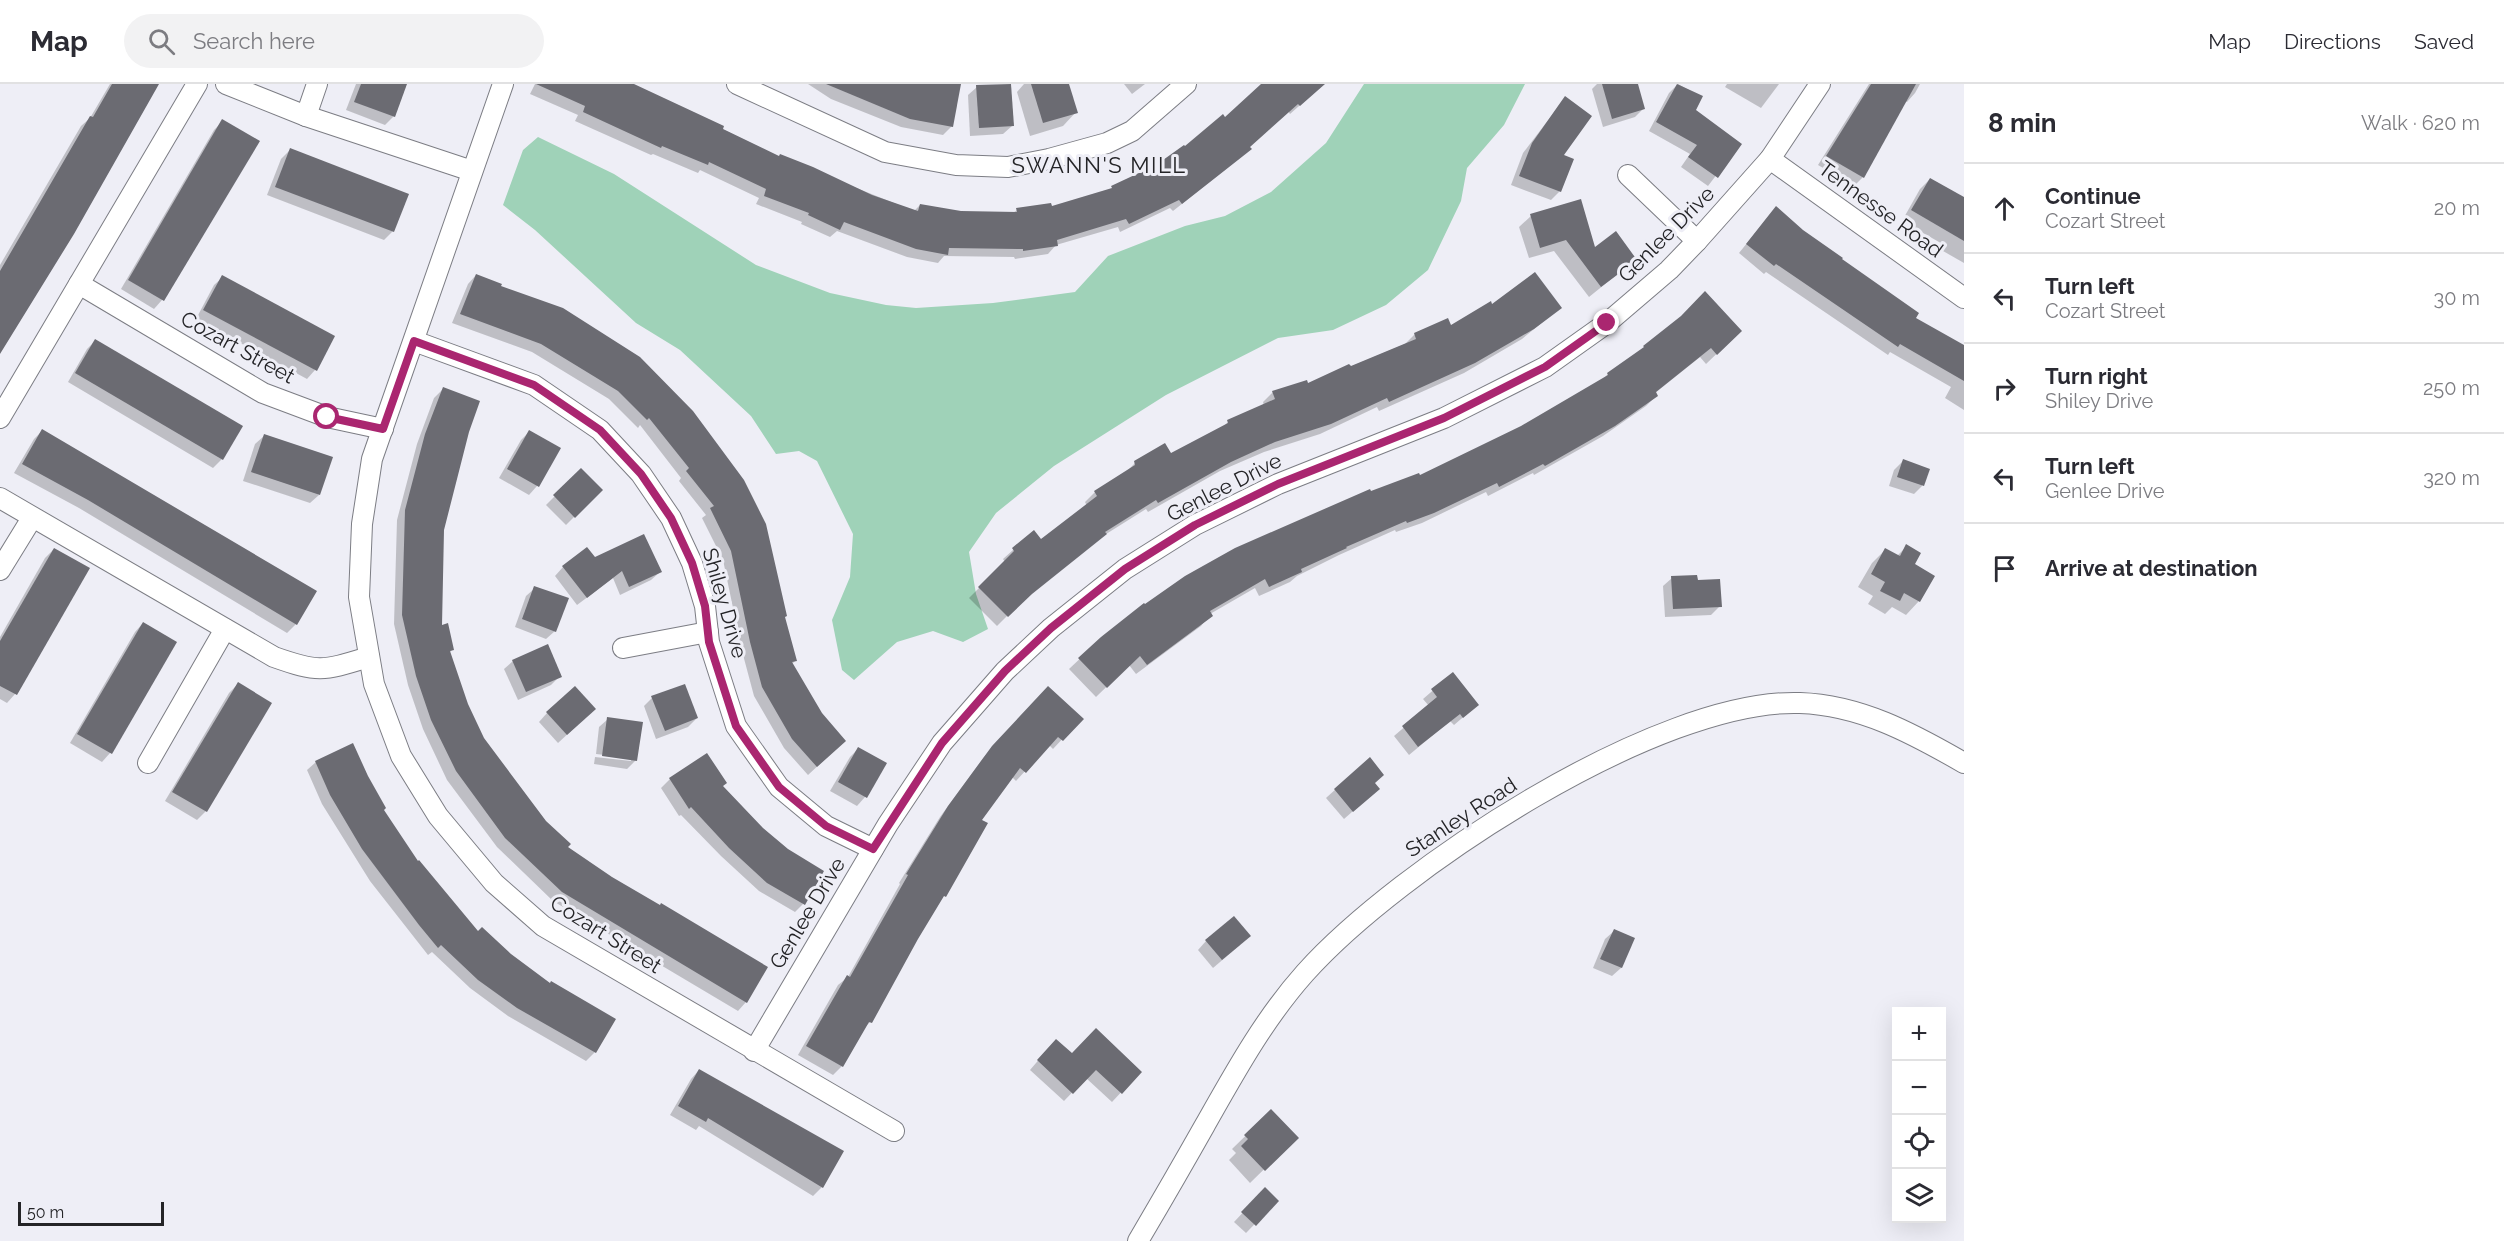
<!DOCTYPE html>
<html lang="en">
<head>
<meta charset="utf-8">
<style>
	:root { --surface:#fff; --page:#f2f2f3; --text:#2b2b33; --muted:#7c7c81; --line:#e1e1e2 }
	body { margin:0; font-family:Raleway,sans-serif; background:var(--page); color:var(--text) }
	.controls { position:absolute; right:18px; bottom:18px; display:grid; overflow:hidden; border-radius:0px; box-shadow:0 6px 24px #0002 }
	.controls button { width:54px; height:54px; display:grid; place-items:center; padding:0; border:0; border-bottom:2px solid var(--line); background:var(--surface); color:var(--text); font:30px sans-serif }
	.scale { position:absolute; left:18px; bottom:15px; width:146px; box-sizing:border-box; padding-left:6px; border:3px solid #242427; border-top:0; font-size:16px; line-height:21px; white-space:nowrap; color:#242427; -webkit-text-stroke:4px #eeeef6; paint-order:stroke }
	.stop { position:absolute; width:18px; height:18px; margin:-14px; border:4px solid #aa2670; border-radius:50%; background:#fff }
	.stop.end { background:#aa2670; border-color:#fff; box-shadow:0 2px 6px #0008 }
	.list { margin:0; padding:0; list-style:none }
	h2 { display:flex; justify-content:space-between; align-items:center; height:78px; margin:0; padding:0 24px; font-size:26px }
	h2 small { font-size:20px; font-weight:400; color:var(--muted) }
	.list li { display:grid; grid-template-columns:39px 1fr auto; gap:18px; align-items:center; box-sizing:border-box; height:90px; padding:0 24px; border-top:2px solid var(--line) }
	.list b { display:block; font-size:22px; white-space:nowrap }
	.list p { margin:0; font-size:20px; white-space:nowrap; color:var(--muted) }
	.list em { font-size:20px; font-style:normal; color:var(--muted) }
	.icon { flex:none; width:33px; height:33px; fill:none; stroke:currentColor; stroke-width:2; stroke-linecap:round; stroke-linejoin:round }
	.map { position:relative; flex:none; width:1964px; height:1157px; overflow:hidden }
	header { display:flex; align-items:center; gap:36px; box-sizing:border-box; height:84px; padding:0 30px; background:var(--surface); border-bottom:2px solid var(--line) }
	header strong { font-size:28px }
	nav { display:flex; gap:33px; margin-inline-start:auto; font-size:21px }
	.search { width:420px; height:54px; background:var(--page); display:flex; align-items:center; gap:15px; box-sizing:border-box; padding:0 21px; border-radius:33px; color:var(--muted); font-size:22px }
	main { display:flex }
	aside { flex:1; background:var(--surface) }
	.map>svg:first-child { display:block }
	.green { fill:#9fd2b8 }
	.shadow { fill:#0003 }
	.building { fill:#6b6b72 }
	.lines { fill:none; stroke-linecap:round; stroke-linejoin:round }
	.street-casing { stroke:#7c7d84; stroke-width:22 }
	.street { stroke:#fff; stroke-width:20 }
	.route { stroke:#aa2670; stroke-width:8 }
	.labels { text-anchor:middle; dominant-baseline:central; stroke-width:6; stroke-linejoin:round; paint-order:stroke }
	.street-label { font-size:21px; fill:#242427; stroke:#eeeef6 }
	.neighbourhood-label { font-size:22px; letter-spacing:1.5px; fill:#242427; stroke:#eeeef6 }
</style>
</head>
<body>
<header>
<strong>Map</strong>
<div class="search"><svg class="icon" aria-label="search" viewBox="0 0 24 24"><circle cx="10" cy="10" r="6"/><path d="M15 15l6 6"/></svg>Search here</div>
<nav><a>Map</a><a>Directions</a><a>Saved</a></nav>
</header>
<main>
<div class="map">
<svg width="1964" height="1157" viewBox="0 0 1964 1157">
	<rect width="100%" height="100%" fill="#eeeef6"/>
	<polygon class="green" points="1364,0 1525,0 1504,41 1467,84 1461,117 1428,186 1386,221 1333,246 1278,254 1166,311 1054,382 996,429 969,468 976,510 988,545 963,558 933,547 897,558 854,596 842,586 832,536 850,493 853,450 817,377 799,367 776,370 751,332 680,266 636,239 535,146 503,121 523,66 538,53 614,90 756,181 830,209 886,221 916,224 993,219 1075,208 1108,172 1185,142 1225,132 1271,108 1326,59"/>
	<g class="shadow">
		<polygon points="110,0 157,0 0,268 0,181 81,42 90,34"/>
		<polygon points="356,0 406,0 394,32 385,41 346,26"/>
		<polygon points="535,0 631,0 779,73 914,127 920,121 961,129 1013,129 1017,126 1050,124 1108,107 1157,82 1225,35 1263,0 1324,0 1290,30 1288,27 1248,63 1241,73 1173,127 1170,124 1120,148 1118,143 1056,161 1048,170 1015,175 1014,173 944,172 938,179 907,173 837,147 830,153 801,140 802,138 756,120 759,114 700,86 698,89 653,70 651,71 575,37 578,31 530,10"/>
		<polygon points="808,0 959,0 952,42 943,51 901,43 831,15"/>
		<polygon points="1024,0 1068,0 1076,28 1063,42 1030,52 1017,8"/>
		<polygon points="1124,0 1145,0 1132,10"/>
		<polygon points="1597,0 1636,0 1643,25 1635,33 1603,43 1592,5"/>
		<polygon points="1678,0 1701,13 1694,27 1740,60 1708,102 1681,83 1690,70 1649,47 1669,9"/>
		<polygon points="1727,0 1779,0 1761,24 1725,3"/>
		<polygon points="1869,0 1920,0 1915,9 1907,18 1905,17 1863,93 1854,102 1818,81"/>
		<polygon points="977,3 1012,42 1003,50 970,52 968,11"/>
		<polygon points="1565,14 1560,107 1551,116 1511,101 1523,69"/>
		<polygon points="223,37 258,58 162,216 154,225 121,205 214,46"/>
		<polygon points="290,66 393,147 384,156 267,111 281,75"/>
		<polygon points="1930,95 1964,115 1964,179 1943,167 1946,162 1902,137 1920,105"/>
		<polygon points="1531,132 1594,165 1635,176 1589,213 1554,167 1529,174 1519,143"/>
		<polygon points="1768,133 1802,147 1914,234 1964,263 1964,326 1945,314 1951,303 1890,268 1888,271 1766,188 1764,190 1739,169"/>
		<polygon points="476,191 639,274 784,533 796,576 792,580 836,665 808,691 784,664 754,612 742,567 723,476 702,434 706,431 679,397 681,394 640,341 638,344 609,315 532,268 452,239 468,200"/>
		<polygon points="223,193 315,286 307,295 196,235 214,201"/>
		<polygon points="1492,223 1560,224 1522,255 1464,289 1379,327 1377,323 1320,350 1264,368 1220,387 1148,428 1146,425 1103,452 1020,519 997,542 969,514 1005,478 1003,475 1013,466 1034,448 1041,457 1087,422 1085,418 1095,408 1125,389 1135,379 1170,371 1220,346 1228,338 1264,322 1263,318 1273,308 1307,301 1405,260 1415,250 1450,243"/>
		<polygon points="95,257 222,375 213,384 68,298 87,265"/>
		<polygon points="1730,257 1706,280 1700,273 1655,309 1656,312 1646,322 1603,352 1534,391 1533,389 1488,412 1486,408 1422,439 1396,448 1395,446 1339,471 1297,492 1290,498 1259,512 1255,504 1210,530 1201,542 1136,590 1129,581 1096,613 1069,585 1102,554 1370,409 1419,393 1522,343 1602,296 1608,290"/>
		<polygon points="443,305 468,347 443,446 441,543 453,565 449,569 467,621 483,655 566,764 746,918 738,927 553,817 497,763 447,696 423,645 408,601 394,540 397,436 417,360 434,314"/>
		<polygon points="42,347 296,540 287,549 79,424 14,389 34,355"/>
		<polygon points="530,347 559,364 537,402 529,411 499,394 521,356"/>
		<polygon points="264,352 319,411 310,419 243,397 255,360"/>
		<polygon points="1903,377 1928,386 1922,402 1914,410 1889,402 1894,386"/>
		<polygon points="581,386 601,406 566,441 546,421"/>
		<polygon points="1907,462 1913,481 1933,492 1919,517 1906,531 1892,523 1885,530 1868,520 1873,512 1858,503 1872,479 1885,466 1897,472"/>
		<polygon points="54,465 88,485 15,610 7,619 0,615 0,553 45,474"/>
		<polygon points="594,475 660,488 651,496 620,511 613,494 577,521 555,492 563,483"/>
		<polygon points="1672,494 1696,497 1720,522 1711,531 1665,533 1663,502"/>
		<polygon points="535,504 555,547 546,555 515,543 526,512"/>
		<polygon points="143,539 110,669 102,678 70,659 135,548"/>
		<polygon points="513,577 560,592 551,601 518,616 504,585"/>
		<polygon points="1452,590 1468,629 1454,641 1450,637 1409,671 1394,652 1429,622 1423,615"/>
		<polygon points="238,600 270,619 206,727 197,736 165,717 229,609"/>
		<polygon points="1039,613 1081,635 1053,665 1049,661 1016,697 1012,693 980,736 870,938 863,945 842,982 833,991 798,971 838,901 848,893 900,800 899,799 940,733 984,673"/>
		<polygon points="652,614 697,634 688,643 656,655 644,622"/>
		<polygon points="547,629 585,634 558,659 539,638"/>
		<polygon points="608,635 636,676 627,685 594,680 595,673 631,677 631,674 596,670 599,643"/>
		<polygon points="858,665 885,680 865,713 857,722 830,707 850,673"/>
		<polygon points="707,671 722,703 803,820 795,828 759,807 721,772 681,731 679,732 661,704 670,695"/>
		<polygon points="1369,675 1373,700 1369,713 1344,735 1326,714"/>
		<polygon points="316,678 382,726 418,779 478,849 595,968 586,977 508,932 470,904 432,868 428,871 370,797 322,720 307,686"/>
		<polygon points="1614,847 1633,855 1621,884 1612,892 1593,884 1605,855"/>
		<polygon points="1206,857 1240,861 1213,884 1198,866"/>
		<polygon points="1048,965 1140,988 1112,1018 1086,994 1064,1017 1030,986"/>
		<polygon points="699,986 822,1103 813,1112 699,1042 696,1046 670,1031 691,995"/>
		<polygon points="1271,1027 1296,1054 1250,1099 1229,1076 1236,1069 1232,1065"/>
		<polygon points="1265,1105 1277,1117 1246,1149 1234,1138"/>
	</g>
	<g class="building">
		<polygon points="112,0 159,0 74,150 0,270 0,187 90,32 93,33"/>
		<polygon points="361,0 407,0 395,33 354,18"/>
		<polygon points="536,0 634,0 724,42 723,45 779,72 780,70 813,83 872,111 918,127 920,120 961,127 1017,128 1016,124 1051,119 1052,122 1112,104 1111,102 1156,81 1184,61 1185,62 1223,30 1225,33 1261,0 1325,0 1300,22 1298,20 1250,63 1252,65 1182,120 1179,116 1129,140 1126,135 1057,156 1058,162 1023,167 1023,165 949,164 948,171 916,165 844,138 840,146 808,131 809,129 764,112 766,105 709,78 708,81 662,62 661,64 583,28 585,22"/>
		<polygon points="826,0 961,0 953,43 910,35"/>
		<polygon points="1011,0 1014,42 979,44 976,1"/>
		<polygon points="1031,0 1069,0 1078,29 1043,39"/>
		<polygon points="1602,0 1638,0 1645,25 1612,35"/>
		<polygon points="1677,0 1703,12 1696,26 1742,60 1718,94 1688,73 1697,61 1656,38"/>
		<polygon points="1871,0 1916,0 1864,94 1826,72"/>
		<polygon points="1565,12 1592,32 1564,71 1574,75 1561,108 1519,92 1532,59"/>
		<polygon points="222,35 260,57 164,217 128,196"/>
		<polygon points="290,64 409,110 394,148 275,103"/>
		<polygon points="1930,94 1964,113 1964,157 1911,126"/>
		<polygon points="1581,115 1595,163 1616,147 1637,176 1601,203 1566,156 1540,164 1530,130"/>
		<polygon points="1776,122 1803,146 1843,174 1842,175 1919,229 1916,234 1964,261 1964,297 1900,260 1898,263 1776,180 1774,182 1746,160"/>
		<polygon points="1535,188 1562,224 1534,245 1475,279 1389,318 1387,314 1331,340 1275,358 1231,378 1158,419 1156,416 1105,448 1107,450 1032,510 1008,533 978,503 1014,467 1012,464 1034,446 1041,455 1097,412 1094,407 1135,381 1134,377 1165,359 1171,369 1228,339 1227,336 1275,315 1272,307 1307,296 1308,299 1349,280 1351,282 1416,255 1414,249 1448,234 1451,241 1491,217 1492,220"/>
		<polygon points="476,190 502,200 501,202 563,224 640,273 693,327 744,396 766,440 787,532 785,533 797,577 792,578 822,629 846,657 817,683 792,655 762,603 750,558 731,467 710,424 714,422 686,387 689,384 649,334 647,336 618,307 541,260 460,230"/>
		<polygon points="222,191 335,252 317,287 203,226"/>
		<polygon points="1705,207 1742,247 1717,271 1711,264 1656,308 1658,312 1615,342 1545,382 1543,380 1499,403 1497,399 1434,429 1407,439 1406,437 1346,463 1347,464 1301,485 1302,488 1269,503 1265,495 1210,527 1213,532 1147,581 1140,572 1107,604 1078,574 1101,553 1144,519 1145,520 1185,492 1235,464 1370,405 1371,407 1419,389 1420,391 1521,342 1608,291 1607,289 1644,263 1643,262 1681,232"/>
		<polygon points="95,255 243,342 223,376 75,289"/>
		<polygon points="443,303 480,317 469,348 444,446 442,541 448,539 454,566 450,567 468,620 484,654 546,737 571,760 568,763 612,793 660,821 661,819 768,883 747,919 562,808 505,754 456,687 431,636 416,592 402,531 405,426 425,350"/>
		<polygon points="42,345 317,507 297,541 88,416 22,380"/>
		<polygon points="529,346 561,364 539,403 507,385"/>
		<polygon points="264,350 333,373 320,411 251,388"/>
		<polygon points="1903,375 1930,385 1924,402 1897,393"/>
		<polygon points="581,384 603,406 575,434 553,411"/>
		<polygon points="644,450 662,488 629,503 622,487 587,514 562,482 587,463 595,473"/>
		<polygon points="1906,460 1921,469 1915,480 1935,492 1920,518 1904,509 1900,517 1880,507 1885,498 1871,490 1885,464 1900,472"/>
		<polygon points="54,464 90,484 17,611 0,602 0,557"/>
		<polygon points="1697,491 1698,496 1720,495 1722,523 1673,525 1671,492"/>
		<polygon points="534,502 569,514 556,548 522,535"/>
		<polygon points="143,538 177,558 112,670 77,650"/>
		<polygon points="548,560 562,593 526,608 512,576"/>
		<polygon points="1453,588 1479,621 1463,634 1460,630 1418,663 1402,642 1437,613 1431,605"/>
		<polygon points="238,598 272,619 207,728 172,708"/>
		<polygon points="685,600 698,634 665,647 651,612"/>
		<polygon points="575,602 596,625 567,651 546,628"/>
		<polygon points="1048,602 1084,635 1063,657 1058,653 1026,689 1020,684 982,736 988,739 946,813 944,812 918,855 872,939 869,938 843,983 806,962 847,891 850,893 908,791 906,790 948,722 992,662"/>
		<polygon points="607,633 643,638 637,677 602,672"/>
		<polygon points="353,659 368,692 386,724 384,726 418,777 419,776 478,847 482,843 511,870 550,899 551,897 616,935 596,969 517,924 478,896 441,861 438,864 419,841 362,765 330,711 315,677"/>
		<polygon points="858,663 887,679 867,714 838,698"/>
		<polygon points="707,669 727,699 723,702 763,744 788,765 824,787 805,821 767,799 729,764 691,723 689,725 669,694"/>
		<polygon points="1370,673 1384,691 1375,699 1380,705 1353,728 1334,705"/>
		<polygon points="1234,832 1251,852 1222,876 1205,856"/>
		<polygon points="1614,845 1635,854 1622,884 1600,875"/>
		<polygon points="1096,944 1142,988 1122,1010 1096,986 1073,1010 1037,976 1056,955 1072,969"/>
		<polygon points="699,985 844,1067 823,1104 708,1034 706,1038 678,1022"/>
		<polygon points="1271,1025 1299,1054 1265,1087 1241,1062 1248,1055 1244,1051"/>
		<polygon points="1265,1103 1279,1117 1256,1142 1241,1128"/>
	</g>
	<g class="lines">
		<g class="street-casing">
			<g id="street">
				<polyline points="226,0 306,32 472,87"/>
				<polyline points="503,0 372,375 362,440 359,513 374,600 401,672 438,732 494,799 543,842 894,1047"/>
				<polyline points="737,0 885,68 956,81 1008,83 1049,75 1107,59 1132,47 1186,0"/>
				<polyline points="306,32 317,0"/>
				<polyline points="1770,75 1964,214"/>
				<polyline points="1628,91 1697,157"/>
				<polyline points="79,200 263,309 327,333 383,345"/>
				<polyline points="414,257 534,301 600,346 641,390 671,434 692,479 705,522 709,558 736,642 779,703 826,742 873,765"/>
				<polyline points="0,334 197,0"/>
				<path d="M0,414l274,159c45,16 49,14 95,0"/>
				<polyline points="0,486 32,434"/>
				<polyline points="623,564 708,548"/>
				<polyline points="148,679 225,545"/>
				<polyline points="754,967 888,740 942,659 1005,587 1051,544 1125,485 1195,441 1278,400 1444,334 1545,283 1607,239 1669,186 1697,157 1770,75 1820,0"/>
				<path d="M1138,1157c23,-39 45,-77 67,-116 30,-53 59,-106 100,-152 93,-104 353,-275 495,-270 60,2 112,30 164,60"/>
			</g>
		</g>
		<use href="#street" class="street"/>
	</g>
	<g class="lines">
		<polyline class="route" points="327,333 383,345 414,257 534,301 600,346 641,390 671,434 692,479 705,522 709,558 736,642 779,703 826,742 873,765 942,659 1005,587 1051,544 1125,485 1195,441 1278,400 1444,334 1545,283 1607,239"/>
	</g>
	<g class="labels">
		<g class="street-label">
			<text transform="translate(1881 125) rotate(36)">Tennesse Road</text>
			<text transform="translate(1666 150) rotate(-45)">Genlee Drive</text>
			<text transform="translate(238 263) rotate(29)">Cozart Street</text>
			<text transform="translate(1224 403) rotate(-27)">Genlee Drive</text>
			<text transform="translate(725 519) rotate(74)">Shiley Drive</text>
			<text transform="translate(1461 733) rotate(-33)">Stanley Road</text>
			<text transform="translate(807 829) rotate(-59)">Genlee Drive</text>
			<text transform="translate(606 850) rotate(32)">Cozart Street</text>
		</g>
		<g class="neighbourhood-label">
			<text x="1099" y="81">SWANN'S MILL</text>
		</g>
	</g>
</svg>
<div class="controls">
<button>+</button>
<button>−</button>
<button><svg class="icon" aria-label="locate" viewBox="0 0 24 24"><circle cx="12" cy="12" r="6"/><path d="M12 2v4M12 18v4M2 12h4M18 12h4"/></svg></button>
<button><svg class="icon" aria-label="layers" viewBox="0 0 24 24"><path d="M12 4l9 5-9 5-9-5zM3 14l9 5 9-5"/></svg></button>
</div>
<div class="scale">50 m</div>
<div class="stop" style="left:327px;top:333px"></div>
<div class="stop end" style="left:1607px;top:239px"></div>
</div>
<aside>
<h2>8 min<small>Walk · 620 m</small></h2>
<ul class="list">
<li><svg class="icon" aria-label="ahead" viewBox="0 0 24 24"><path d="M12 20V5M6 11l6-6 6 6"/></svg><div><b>Continue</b><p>Cozart Street</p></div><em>20 m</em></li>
<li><svg class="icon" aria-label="left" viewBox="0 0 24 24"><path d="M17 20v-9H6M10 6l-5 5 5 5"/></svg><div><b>Turn left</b><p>Cozart Street</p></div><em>30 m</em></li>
<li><svg class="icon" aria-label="right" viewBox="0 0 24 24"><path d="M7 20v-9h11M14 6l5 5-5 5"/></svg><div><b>Turn right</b><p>Shiley Drive</p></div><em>250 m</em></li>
<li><svg class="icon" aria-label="left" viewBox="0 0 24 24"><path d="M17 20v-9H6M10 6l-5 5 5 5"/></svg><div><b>Turn left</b><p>Genlee Drive</p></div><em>320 m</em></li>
<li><svg class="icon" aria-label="arrive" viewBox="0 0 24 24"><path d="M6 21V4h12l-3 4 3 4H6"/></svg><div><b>Arrive at destination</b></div></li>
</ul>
</aside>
</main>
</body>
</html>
